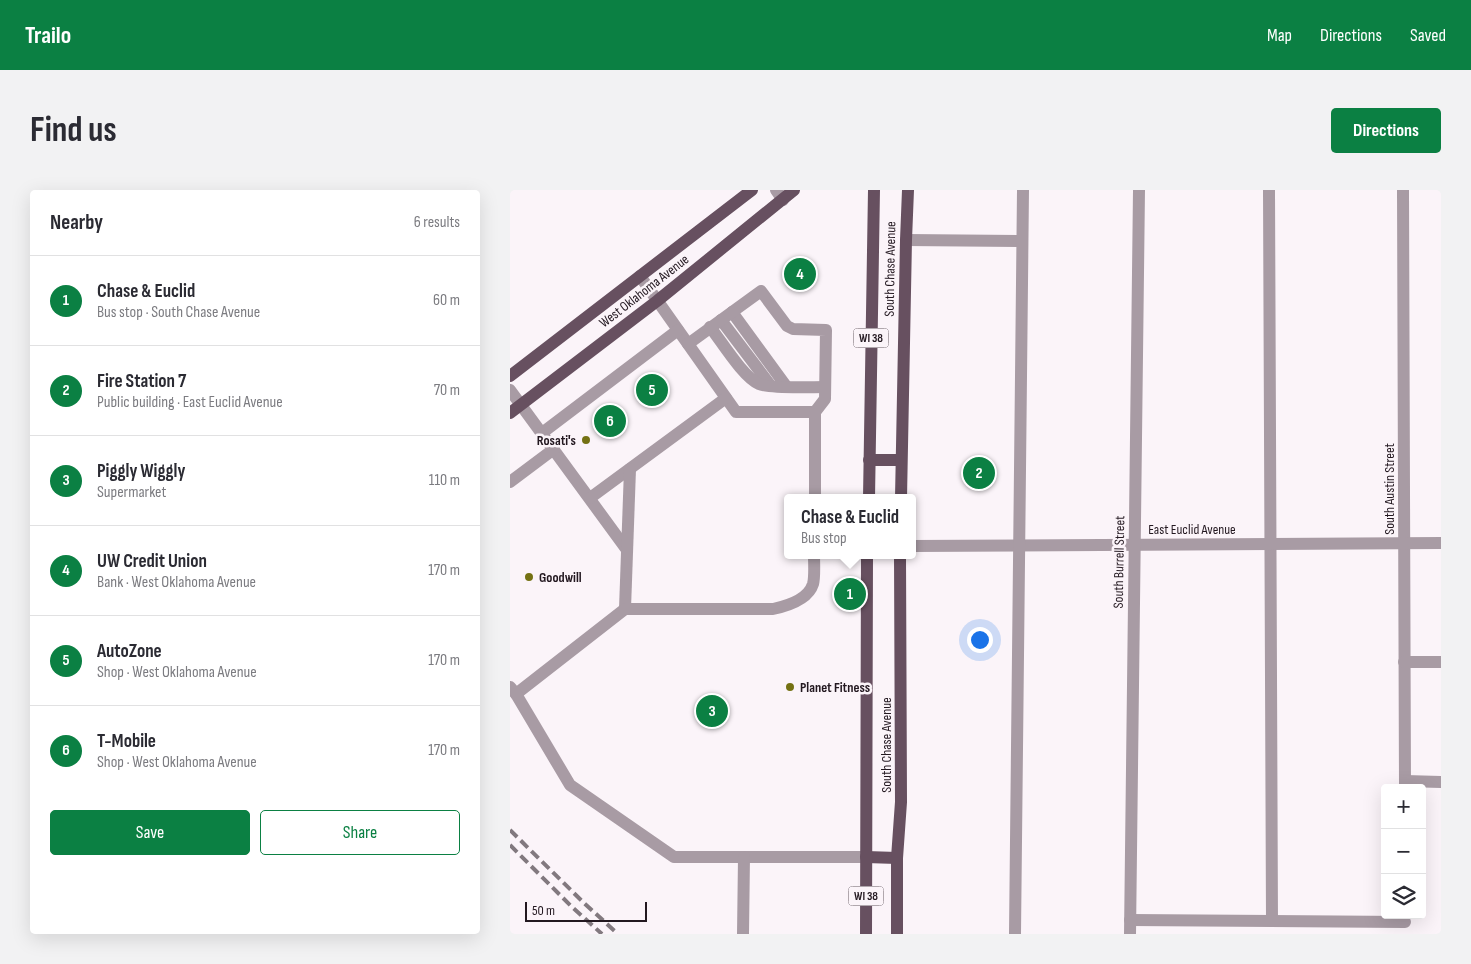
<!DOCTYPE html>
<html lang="en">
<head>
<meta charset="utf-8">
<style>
	:root { --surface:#fff; --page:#f2f2f3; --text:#2b2b33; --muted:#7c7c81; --line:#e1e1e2; --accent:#0b8043 }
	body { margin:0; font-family:"Sofia Sans Condensed",sans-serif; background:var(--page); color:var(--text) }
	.controls { position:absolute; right:15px; bottom:15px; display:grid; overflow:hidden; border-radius:5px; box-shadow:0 5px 20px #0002 }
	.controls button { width:45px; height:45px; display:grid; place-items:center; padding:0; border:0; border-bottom:1px solid var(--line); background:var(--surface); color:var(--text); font:25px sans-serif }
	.scale { position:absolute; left:15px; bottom:12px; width:122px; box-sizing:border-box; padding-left:5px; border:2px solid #231820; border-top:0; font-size:14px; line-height:18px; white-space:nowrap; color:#231820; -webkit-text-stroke:4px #fbf4f9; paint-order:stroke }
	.you { position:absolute; left:469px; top:449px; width:18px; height:18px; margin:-12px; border:4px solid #fff; border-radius:50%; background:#1a73e8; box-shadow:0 0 0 8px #1a73e833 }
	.badge { display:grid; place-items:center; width:32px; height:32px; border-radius:50%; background:var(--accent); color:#fff; font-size:16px; font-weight:700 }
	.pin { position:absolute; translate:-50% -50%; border:2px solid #fff; box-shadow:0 1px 5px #0006 }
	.popup { position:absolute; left:274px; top:304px; width:132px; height:65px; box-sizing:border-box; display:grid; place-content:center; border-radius:5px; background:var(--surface); filter:drop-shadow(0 1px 4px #0005); font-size:16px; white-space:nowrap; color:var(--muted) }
	.popup b { font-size:19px; color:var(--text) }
	.popup::after { content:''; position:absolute; left:50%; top:100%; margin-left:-10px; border:10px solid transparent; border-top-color:var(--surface) }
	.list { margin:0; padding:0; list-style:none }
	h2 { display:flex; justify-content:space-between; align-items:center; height:65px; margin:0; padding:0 20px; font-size:21px }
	h2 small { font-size:16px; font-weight:400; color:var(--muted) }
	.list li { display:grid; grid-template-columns:32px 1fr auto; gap:15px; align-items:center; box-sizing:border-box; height:90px; padding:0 20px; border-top:1px solid var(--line) }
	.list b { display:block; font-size:19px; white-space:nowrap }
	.list p { margin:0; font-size:16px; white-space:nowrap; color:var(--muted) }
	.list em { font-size:16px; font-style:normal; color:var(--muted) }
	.actions { display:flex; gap:10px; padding:15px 20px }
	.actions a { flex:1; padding:11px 0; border:1px solid var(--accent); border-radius:5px; text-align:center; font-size:18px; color:var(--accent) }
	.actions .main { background:var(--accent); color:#fff }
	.icon { flex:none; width:28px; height:28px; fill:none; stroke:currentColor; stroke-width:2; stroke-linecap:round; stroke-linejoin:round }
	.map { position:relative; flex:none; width:931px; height:744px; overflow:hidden; border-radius:5px }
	header { display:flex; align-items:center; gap:30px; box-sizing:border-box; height:70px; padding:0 25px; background:var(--accent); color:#fff }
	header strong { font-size:24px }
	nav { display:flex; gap:28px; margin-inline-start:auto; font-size:18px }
	.intro { display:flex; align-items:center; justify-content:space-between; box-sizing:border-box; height:120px; padding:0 30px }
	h1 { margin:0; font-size:35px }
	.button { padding:12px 22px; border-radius:5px; background:var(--accent); color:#fff; font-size:18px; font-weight:700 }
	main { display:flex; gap:30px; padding:0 30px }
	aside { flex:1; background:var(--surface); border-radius:5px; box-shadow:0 5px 20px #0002 }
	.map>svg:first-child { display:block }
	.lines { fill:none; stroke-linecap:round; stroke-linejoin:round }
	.minor { stroke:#a89ba4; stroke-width:12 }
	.major { stroke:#675060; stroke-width:12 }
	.rail { stroke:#82797f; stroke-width:4; stroke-dasharray:10 5; stroke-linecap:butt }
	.poi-dot { fill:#747113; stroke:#fbf4f9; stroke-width:2 }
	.labels { text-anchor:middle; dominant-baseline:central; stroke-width:5; stroke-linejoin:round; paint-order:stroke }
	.shield { fill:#fbf4f9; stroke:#645a61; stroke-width:1 }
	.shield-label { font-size:12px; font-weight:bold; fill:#231820 }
	.street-label { font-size:14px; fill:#231820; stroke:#fbf4f9 }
	.poi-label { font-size:14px; font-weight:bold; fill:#231820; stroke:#fbf4f9; text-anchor:start }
</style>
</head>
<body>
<header>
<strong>Trailo</strong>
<nav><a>Map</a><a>Directions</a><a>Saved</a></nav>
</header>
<div class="intro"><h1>Find us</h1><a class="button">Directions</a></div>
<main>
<aside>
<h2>Nearby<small>6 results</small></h2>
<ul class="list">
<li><span class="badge">1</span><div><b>Chase &amp; Euclid</b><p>Bus stop · South Chase Avenue</p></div><em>60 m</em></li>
<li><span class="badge">2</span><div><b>Fire Station 7</b><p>Public building · East Euclid Avenue</p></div><em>70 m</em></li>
<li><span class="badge">3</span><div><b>Piggly Wiggly</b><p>Supermarket</p></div><em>110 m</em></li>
<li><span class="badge">4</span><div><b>UW Credit Union</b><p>Bank · West Oklahoma Avenue</p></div><em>170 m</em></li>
<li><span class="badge">5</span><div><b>AutoZone</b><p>Shop · West Oklahoma Avenue</p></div><em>170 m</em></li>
<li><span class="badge">6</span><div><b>T-Mobile</b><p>Shop · West Oklahoma Avenue</p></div><em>170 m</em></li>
</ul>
<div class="actions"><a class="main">Save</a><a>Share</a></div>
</aside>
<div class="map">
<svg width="931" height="744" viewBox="0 0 931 744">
	<rect width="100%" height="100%" fill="#fbf4f9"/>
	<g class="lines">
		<g class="minor">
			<polyline points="266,0 273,10"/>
			<polyline points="759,0 762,731"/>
			<polyline points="893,0 895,598"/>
			<polyline points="396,50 512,51"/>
			<polyline points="130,86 226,222 305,222"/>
			<polyline points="222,122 276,196"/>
			<polyline points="211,130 261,196"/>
			<path d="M200,137c12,15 33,50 49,57 11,5 51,3 66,3"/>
			<polyline points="178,154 251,101 277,136 283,139 316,140 315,209 305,222 305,308"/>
			<polyline points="0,200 117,360"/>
			<polyline points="32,243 168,140"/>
			<polyline points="0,292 44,259"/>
			<polyline points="80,308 216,208"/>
			<polyline points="402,356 931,353"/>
			<polyline points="115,419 120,279"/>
			<polyline points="894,472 931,472"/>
			<path d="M0,497l6,7 109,-85h148c14,-3 35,-9 40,-25 2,-7 1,-21 1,-29"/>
			<polyline points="6,504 60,595 164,667 356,667"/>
			<polyline points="895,591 931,592"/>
			<polyline points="620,730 895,732"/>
			<polyline points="233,744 234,667"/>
			<polyline points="505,744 513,0"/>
			<polyline points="620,744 629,0"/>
		</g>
		<g class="major">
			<polyline points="0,186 242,0"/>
			<polyline points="0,223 147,111 284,0"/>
			<polyline points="359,270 391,270"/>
			<polyline points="359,308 364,0"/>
			<polyline points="391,308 396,50 398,0"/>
			<polyline points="356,667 387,668"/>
			<polyline points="356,744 357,365"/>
			<polyline points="387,744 387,668 391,612 390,365"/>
		</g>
		<g class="rail">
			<polyline points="0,640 74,713 108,744"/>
			<polyline points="0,655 62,717 92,744"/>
		</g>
	</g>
	<g class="poi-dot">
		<circle cx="76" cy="250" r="5"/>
		<circle cx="19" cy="387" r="5"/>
		<circle cx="280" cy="497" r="5"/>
	</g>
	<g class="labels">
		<g class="shield">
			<rect x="343.5" y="138.5" width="35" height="19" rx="4"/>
			<rect x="338.5" y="696.5" width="35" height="19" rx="4"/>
		</g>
		<g class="shield-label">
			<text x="361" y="148">WI 38</text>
			<text x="356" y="706">WI 38</text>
		</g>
		<g class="street-label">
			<text transform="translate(380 79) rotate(-89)">South Chase Avenue</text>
			<text transform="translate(134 101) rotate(-38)">West Oklahoma Avenue</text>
			<text transform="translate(879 299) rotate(-90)">South Austin Street</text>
			<text x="682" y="339">East Euclid Avenue</text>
			<text transform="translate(609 372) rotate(-89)">South Burrell Street</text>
			<text transform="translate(376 555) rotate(-90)">South Chase Avenue</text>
		</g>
		<g class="poi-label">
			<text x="66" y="250" text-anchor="end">Rosati's</text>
			<text x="29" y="387">Goodwill</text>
			<text x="290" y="497">Planet Fitness</text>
		</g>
	</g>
</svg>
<div class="controls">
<button>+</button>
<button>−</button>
<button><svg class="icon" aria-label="layers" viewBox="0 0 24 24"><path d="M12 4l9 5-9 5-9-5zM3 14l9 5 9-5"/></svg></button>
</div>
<div class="scale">50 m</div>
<div class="you"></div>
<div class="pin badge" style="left:340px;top:404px">1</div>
<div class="popup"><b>Chase &amp; Euclid</b>Bus stop</div>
<div class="pin badge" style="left:469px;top:283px">2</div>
<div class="pin badge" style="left:202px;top:521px">3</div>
<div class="pin badge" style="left:290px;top:84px">4</div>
<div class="pin badge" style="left:142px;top:200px">5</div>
<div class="pin badge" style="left:100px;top:231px">6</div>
</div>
</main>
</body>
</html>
